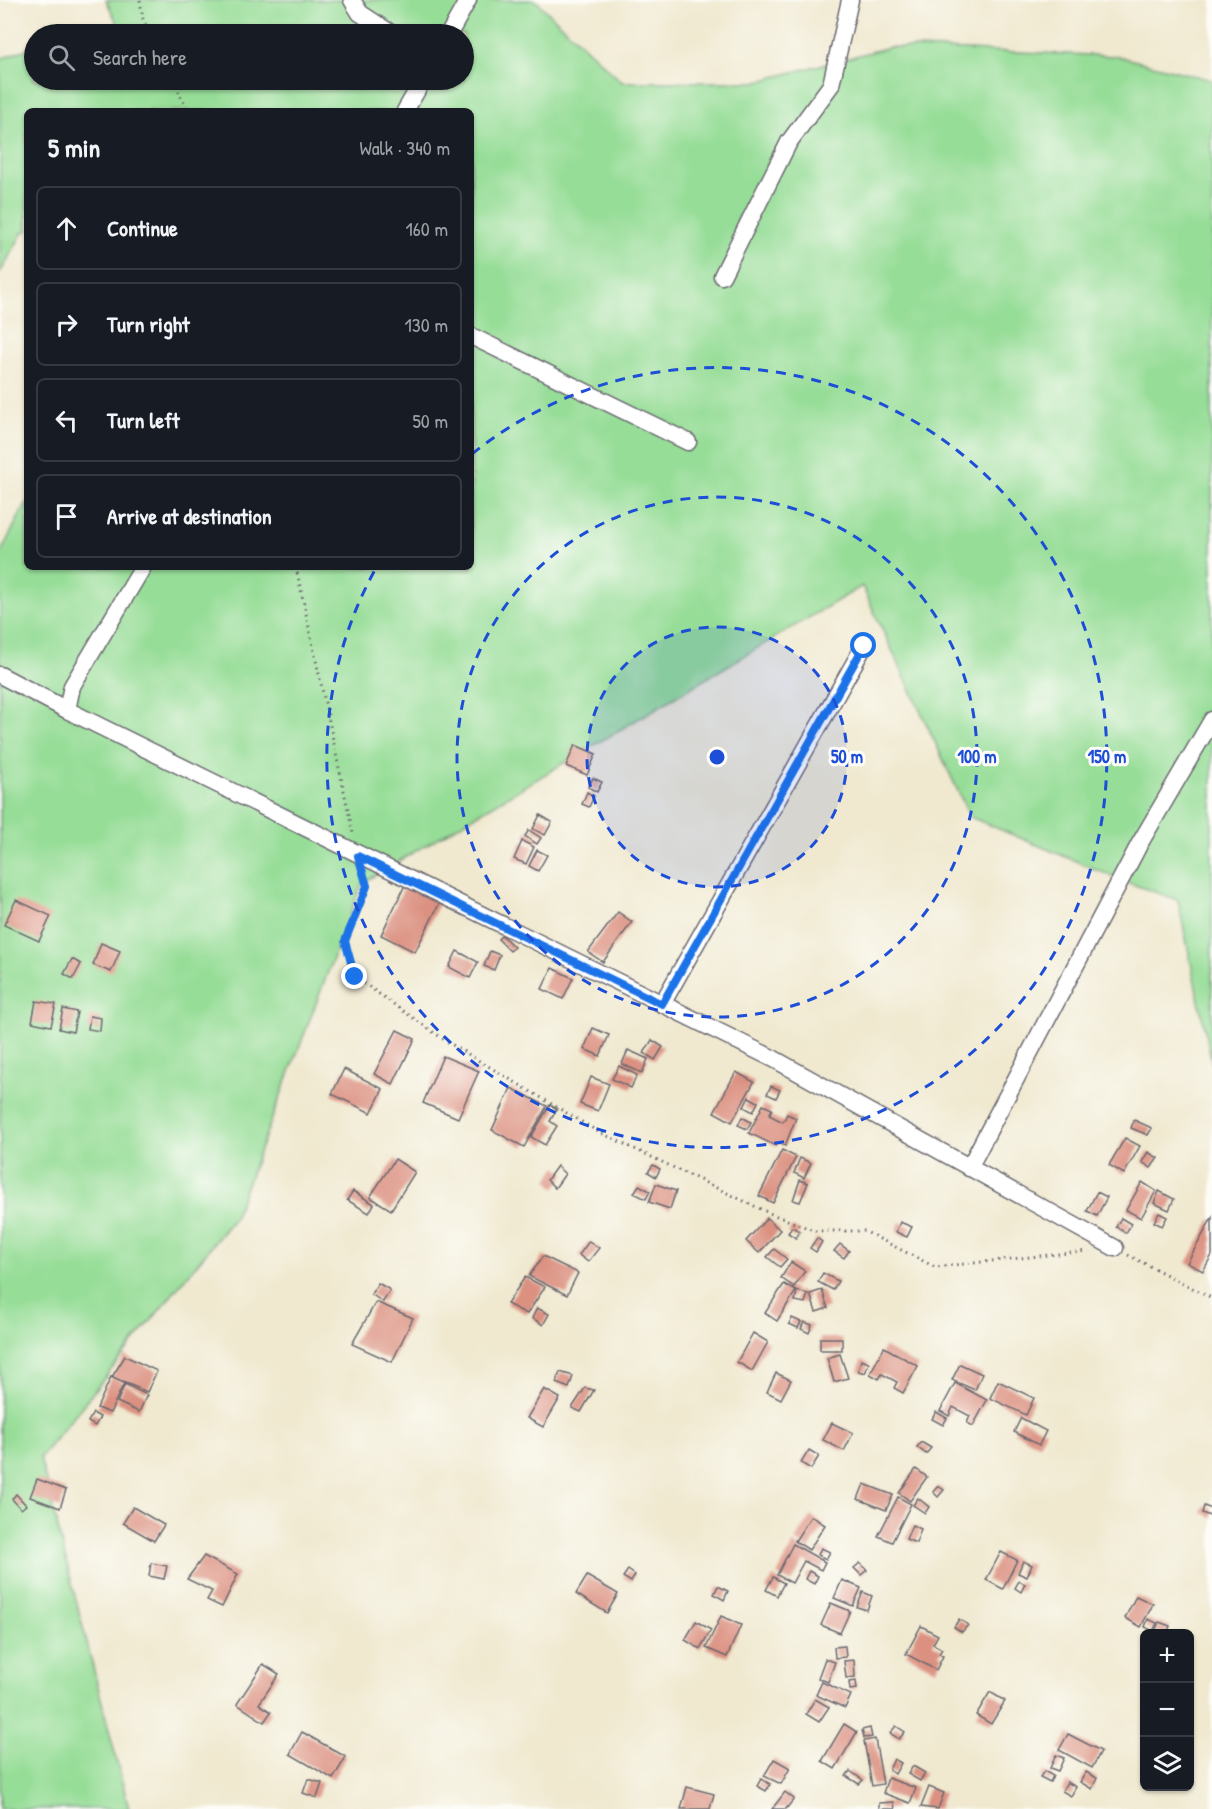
<!DOCTYPE html>
<html lang="en">
<head>
<meta charset="utf-8">
<style>
	:root { --surface:#171b24; --page:#242831; --text:#f1f3f6; --muted:#9ea1a6; --line:#363941 }
	body { margin:0; font-family:"Patrick Hand",sans-serif; background:var(--page); color:var(--text) }
	.controls { position:absolute; right:18px; bottom:18px; display:grid; overflow:hidden; border-radius:9px; box-shadow:0 2px 4px #0004 }
	.controls button { width:54px; height:54px; display:grid; place-items:center; padding:0; border:0; border-bottom:2px solid var(--line); background:var(--surface); color:var(--text); font:30px sans-serif }
	.stop { position:absolute; width:18px; height:18px; margin:-14px; border:4px solid #1a73e8; border-radius:50%; background:#fff }
	.stop.end { background:#1a73e8; border-color:#fff; box-shadow:0 2px 6px #0008 }
	.list { margin:0; padding:0; list-style:none }
	h2 { display:flex; justify-content:space-between; align-items:center; height:78px; margin:0; padding:0 24px; font-size:26px }
	h2 small { font-size:20px; font-weight:400; color:var(--muted) }
	.list li { display:grid; grid-template-columns:39px 1fr auto; gap:18px; align-items:center; box-sizing:border-box; height:84px; margin:0 12px 12px; padding:0 12px; border:2px solid var(--line); border-radius:9px }
	.list b { display:block; font-size:22px; white-space:nowrap }
	.list em { font-size:20px; font-style:normal; color:var(--muted) }
	.icon { flex:none; width:33px; height:33px; fill:none; stroke:currentColor; stroke-width:2; stroke-linecap:round; stroke-linejoin:round }
	.map { position:relative; flex:none; width:1212px; height:1809px; overflow:hidden }
	.search { position:absolute; background:var(--surface); box-shadow:0 2px 4px #0004; left:24px; top:24px; width:450px; height:66px; display:flex; align-items:center; gap:15px; box-sizing:border-box; padding:0 21px; border-radius:33px; color:var(--muted); font-size:22px }
	.panel { position:absolute; background:var(--surface); box-shadow:0 2px 4px #0004; left:24px; top:108px; width:450px; height:462px; border-radius:9px }
	.map>svg:first-child { display:block }
	.green { fill:#96dd97; stroke:#5c8069; stroke-width:1.5 }
	.building { fill:#db9080 }
	.lines { fill:none; stroke-linecap:round; stroke-linejoin:round }
	.street-casing { stroke:#6a686f; stroke-width:19 }
	.path { stroke:#6a686f; stroke-width:3; stroke-dasharray:1.5 4.5; stroke-linecap:butt }
	.street { stroke:#fff; stroke-width:16 }
	.route { stroke:#1a73e8; stroke-width:8 }
	.ring { fill:none; stroke:#1d4ed8; stroke-width:3; stroke-dasharray:10 8 }
	.centre { fill:#1d4ed8; stroke:#fdfcf7; stroke-width:3 }
	.ring-label { font-size:18px; text-anchor:middle; font-weight:bold; fill:#1d4ed8; stroke:#fdfcf7; stroke-width:6; stroke-linejoin:round; paint-order:stroke }
</style>
</head>
<body>
<div class="map">
<svg width="1212" height="1809" viewBox="0 0 1212 1809">
	<rect width="100%" height="100%" fill="#fdfcf7"/>
	<filter id="ink" filterUnits="userSpaceOnUse"><feTurbulence type="fractalNoise" baseFrequency=".0167" numOctaves="2"/><feDisplacementMap in="SourceGraphic" scale="12" xChannelSelector="R" yChannelSelector="G"/><feConvolveMatrix kernelMatrix="1 2 1 2 8 2 1 2 1" color-interpolation-filters="sRGB"/></filter>
	<filter id="wash" filterUnits="userSpaceOnUse"><feTurbulence type="fractalNoise" baseFrequency=".008" numOctaves="4" result="noise"/><feDisplacementMap in="SourceGraphic" scale="24" xChannelSelector="R" yChannelSelector="G"/><feGaussianBlur stdDeviation="1.35" result="paint"/><feColorMatrix in="noise" values="0 0 0 0 0 0 0 0 0 0 0 0 0 0 0 0 0 1.4 0 .05"/><feComposite in="paint" operator="in"/></filter>
	<g filter="url(#wash)">
		<rect width="100%" height="100%" fill="#f0e9d0"/>
		<polygon class="green" points="106,0 535,0 622,82 755,82 890,47 1117,56 1212,80 1212,1064 1178,900 1126,882 970,817 862,586 362,883 234,1218 40,1458 129,1809 0,1809 0,554 27,501 27,567 471,567 471,111 27,111 27,231 23,232 0,273 0,59 29,48 34,50 34,80 464,80 464,34 108,34 119,27"/>
		<g id="blocks">
			<g class="building">
				<polygon points="575,745 596,754 587,775 566,766"/>
				<polygon points="593,778 602,782 597,792 588,787"/>
				<polygon points="587,792 594,796 589,807 582,804"/>
				<polygon points="540,815 552,822 545,835 533,829"/>
				<polygon points="529,830 541,838 537,844 525,836"/>
				<polygon points="522,841 534,847 526,864 514,859"/>
				<polygon points="537,850 547,855 538,871 529,866"/>
				<polygon points="405,885 440,902 415,952 381,935"/>
				<polygon points="16,900 51,916 39,941 4,925"/>
				<polygon points="618,912 632,922 603,962 588,952"/>
				<polygon points="502,935 514,947 510,951 498,939"/>
				<polygon points="101,943 120,951 111,972 93,965"/>
				<polygon points="457,951 478,962 470,978 449,967"/>
				<polygon points="490,951 500,955 494,970 484,966"/>
				<polygon points="72,959 81,964 73,979 64,974"/>
				<polygon points="552,968 573,978 563,999 542,989"/>
				<polygon points="36,1001 56,1004 51,1026 32,1022"/>
				<polygon points="63,1009 77,1012 73,1032 59,1029"/>
				<polygon points="90,1016 101,1018 100,1031 88,1029"/>
				<polygon points="593,1028 609,1035 600,1056 584,1049"/>
				<polygon points="397,1030 415,1039 393,1084 374,1074"/>
				<polygon points="652,1040 663,1047 655,1060 644,1053"/>
				<polygon points="628,1050 648,1059 642,1073 622,1064"/>
				<polygon points="443,1056 479,1071 458,1118 423,1103"/>
				<polygon points="619,1066 637,1075 631,1088 612,1079"/>
				<polygon points="344,1069 383,1089 371,1113 332,1094"/>
				<polygon points="736,1072 754,1082 732,1122 714,1112"/>
				<polygon points="591,1077 609,1084 598,1111 580,1104"/>
				<polygon points="771,1086 780,1090 776,1098 767,1094"/>
				<polygon points="511,1088 547,1106 524,1147 492,1130"/>
				<polygon points="749,1097 758,1102 753,1112 744,1107"/>
				<polygon points="550,1105 557,1109 550,1121 557,1126 545,1145 531,1137"/>
				<polygon points="763,1105 772,1109 769,1115 783,1122 787,1114 796,1118 785,1146 778,1143 776,1146 749,1133"/>
				<polygon points="742,1117 751,1122 747,1129 738,1125"/>
				<polygon points="1134,1120 1152,1128 1148,1135 1131,1128"/>
				<polygon points="1125,1138 1140,1146 1124,1174 1109,1165"/>
				<polygon points="782,1150 796,1157 773,1203 759,1196"/>
				<polygon points="1148,1152 1158,1158 1151,1168 1142,1162"/>
				<polygon points="800,1158 811,1163 804,1178 794,1173"/>
				<polygon points="395,1159 415,1172 391,1210 370,1197"/>
				<polygon points="653,1165 660,1169 656,1177 648,1172"/>
				<polygon points="557,1166 565,1174 555,1188 547,1180"/>
				<polygon points="800,1180 808,1183 800,1202 793,1200"/>
				<polygon points="1142,1182 1156,1191 1141,1218 1126,1210"/>
				<polygon points="656,1184 676,1191 670,1209 649,1202"/>
				<polygon points="639,1185 650,1191 646,1199 634,1193"/>
				<polygon points="353,1191 374,1204 369,1213 347,1200"/>
				<polygon points="1159,1191 1174,1199 1169,1210 1154,1203"/>
				<polygon points="1097,1192 1107,1197 1097,1216 1087,1211"/>
				<polygon points="1159,1213 1167,1217 1162,1226 1154,1222"/>
				<polygon points="767,1218 780,1230 759,1253 746,1241"/>
				<polygon points="1121,1218 1131,1224 1126,1233 1116,1227"/>
				<polygon points="1212,1218 1212,1255 1203,1271 1187,1263"/>
				<polygon points="900,1222 912,1227 907,1237 896,1232"/>
				<polygon points="792,1227 800,1231 796,1238 788,1233"/>
				<polygon points="817,1238 822,1242 816,1252 810,1248"/>
				<polygon points="589,1241 599,1248 588,1262 579,1255"/>
				<polygon points="840,1244 849,1251 844,1258 834,1251"/>
				<polygon points="774,1249 787,1259 780,1267 767,1257"/>
				<polygon points="543,1256 578,1273 567,1295 529,1276"/>
				<polygon points="791,1262 805,1271 794,1287 781,1278"/>
				<polygon points="823,1273 838,1281 833,1290 818,1282"/>
				<polygon points="525,1277 545,1287 527,1314 507,1304"/>
				<polygon points="378,1283 390,1290 383,1302 371,1294"/>
				<polygon points="784,1284 796,1291 777,1321 765,1313"/>
				<polygon points="822,1290 828,1308 816,1312 810,1294"/>
				<polygon points="797,1291 808,1294 805,1303 795,1301"/>
				<polygon points="376,1302 413,1318 392,1362 352,1344"/>
				<polygon points="537,1308 549,1314 543,1325 532,1318"/>
				<polygon points="792,1318 801,1322 798,1328 789,1324"/>
				<polygon points="804,1322 812,1325 809,1333 801,1329"/>
				<polygon points="753,1333 768,1342 752,1371 737,1362"/>
				<rect x="820" y="1338" width="22" height="12"/>
				<polygon points="884,1347 918,1366 903,1393 894,1388 897,1382 882,1374 879,1379 870,1374"/>
				<polygon points="840,1354 848,1378 834,1382 827,1358"/>
				<polygon points="125,1356 157,1371 147,1392 112,1377"/>
				<polygon points="861,1360 869,1363 865,1373 858,1371"/>
				<polygon points="960,1364 982,1374 975,1390 952,1380"/>
				<polygon points="560,1372 573,1376 569,1388 556,1383"/>
				<polygon points="776,1373 791,1380 781,1399 767,1392"/>
				<polygon points="111,1377 124,1383 110,1413 97,1408"/>
				<polygon points="998,1381 1034,1398 1026,1415 990,1398"/>
				<polygon points="955,1383 987,1400 973,1426 967,1423 970,1416 953,1407 949,1416 940,1411"/>
				<polygon points="125,1384 147,1395 139,1412 117,1402"/>
				<polygon points="585,1388 594,1390 581,1412 572,1408"/>
				<polygon points="544,1389 560,1398 543,1427 527,1418"/>
				<polygon points="936,1412 947,1418 943,1425 932,1419"/>
				<polygon points="93,1413 100,1417 95,1426 88,1422"/>
				<polygon points="1021,1418 1046,1431 1039,1445 1014,1432"/>
				<polygon points="832,1423 853,1433 844,1451 823,1440"/>
				<polygon points="921,1442 931,1448 926,1454 917,1447"/>
				<polygon points="809,1450 819,1456 811,1469 801,1463"/>
				<polygon points="916,1469 927,1477 910,1501 899,1493"/>
				<polygon points="37,1479 66,1490 60,1508 30,1497"/>
				<polygon points="864,1484 893,1495 886,1510 858,1499"/>
				<polygon points="938,1486 944,1490 938,1497 933,1492"/>
				<polygon points="16,1494 26,1505 21,1509 12,1499"/>
				<polygon points="898,1497 911,1504 892,1542 878,1536"/>
				<polygon points="918,1498 929,1507 925,1513 913,1505"/>
				<polygon points="1204,1506 1212,1509 1212,1517 1202,1513"/>
				<polygon points="133,1507 164,1525 154,1541 123,1523"/>
				<polygon points="811,1516 825,1525 809,1550 795,1541"/>
				<polygon points="912,1525 921,1529 916,1543 906,1539"/>
				<polygon points="793,1544 825,1562 821,1570 804,1561 792,1583 777,1575"/>
				<polygon points="821,1548 830,1552 826,1559 818,1555"/>
				<polygon points="1001,1552 1017,1560 1003,1589 986,1580"/>
				<polygon points="204,1556 238,1574 222,1607 207,1600 212,1591 187,1579"/>
				<polygon points="1023,1561 1032,1565 1027,1577 1018,1573"/>
				<polygon points="151,1563 167,1566 164,1579 149,1576"/>
				<polygon points="860,1563 867,1570 861,1575 854,1568"/>
				<polygon points="628,1570 635,1575 631,1582 623,1577"/>
				<polygon points="809,1571 818,1576 814,1584 805,1579"/>
				<polygon points="587,1576 618,1594 607,1613 576,1594"/>
				<polygon points="773,1577 784,1583 777,1596 766,1590"/>
				<polygon points="842,1580 861,1588 853,1606 834,1598"/>
				<polygon points="1019,1581 1025,1584 1021,1592 1015,1588"/>
				<polygon points="718,1586 728,1591 724,1600 714,1594"/>
				<polygon points="863,1592 872,1596 867,1610 857,1607"/>
				<polygon points="1136,1596 1153,1604 1141,1627 1125,1618"/>
				<polygon points="831,1603 850,1611 840,1633 821,1625"/>
				<polygon points="721,1616 741,1625 727,1657 706,1648"/>
				<polygon points="959,1619 968,1625 962,1632 954,1627"/>
				<polygon points="1148,1619 1157,1623 1153,1631 1145,1627"/>
				<polygon points="696,1621 711,1630 700,1649 685,1640"/>
				<polygon points="1159,1622 1170,1626 1167,1634 1155,1632"/>
				<polygon points="921,1626 938,1635 933,1644 942,1649 939,1654 943,1656 936,1670 906,1654"/>
				<polygon points="845,1646 846,1657 835,1658 834,1647"/>
				<polygon points="825,1659 835,1662 828,1682 818,1678"/>
				<polygon points="854,1660 855,1677 846,1678 844,1661"/>
				<polygon points="263,1664 279,1674 259,1704 271,1712 264,1722 237,1704"/>
				<polygon points="856,1681 857,1689 850,1690 849,1682"/>
				<polygon points="822,1682 851,1695 845,1708 816,1695"/>
				<polygon points="990,1692 1005,1701 991,1724 976,1715"/>
				<polygon points="815,1699 829,1707 819,1722 806,1714"/>
				<polygon points="844,1724 857,1732 835,1769 822,1761"/>
				<polygon points="896,1726 905,1732 899,1739 890,1733"/>
				<polygon points="870,1728 872,1737 864,1738 862,1730"/>
				<polygon points="302,1732 346,1757 333,1779 290,1754"/>
				<polygon points="1068,1734 1101,1751 1092,1768 1059,1750"/>
				<polygon points="875,1739 883,1784 872,1786 864,1741"/>
				<polygon points="1056,1755 1064,1758 1058,1771 1050,1768"/>
				<polygon points="774,1759 790,1768 781,1784 764,1776"/>
				<polygon points="894,1759 901,1763 895,1774 889,1770"/>
				<polygon points="913,1766 925,1773 920,1781 908,1774"/>
				<polygon points="850,1771 863,1780 859,1784 846,1776"/>
				<polygon points="1044,1771 1053,1776 1050,1782 1040,1777"/>
				<polygon points="1086,1772 1097,1778 1092,1789 1080,1782"/>
				<polygon points="888,1778 916,1788 910,1803 883,1793"/>
				<polygon points="308,1779 322,1783 317,1798 303,1793"/>
				<polygon points="761,1779 770,1784 766,1791 757,1786"/>
				<polygon points="1067,1782 1076,1787 1071,1796 1062,1791"/>
				<polygon points="687,1787 714,1794 710,1809 681,1809"/>
				<polygon points="929,1787 944,1793 938,1809 921,1807"/>
				<polygon points="785,1792 794,1799 786,1809 772,1809"/>
				<polygon points="894,1802 895,1809 879,1809 879,1803"/>
			</g>
		</g>
	</g>
	<g filter="url(#ink)">
		<use href="#blocks" fill-opacity="0" stroke="#6a686f" stroke-width="1.5"/>
		<g class="lines">
			<g class="street-casing">
				<g id="street">
					<polyline points="352,0 360,13 392,34"/>
					<polyline points="449,34 468,0"/>
					<polyline points="405,111 423,80"/>
					<polyline points="722,276 789,142 831,85 850,0"/>
					<polyline points="471,336 688,442"/>
					<polyline points="143,567 72,686 67,710 774,1059 1115,1248"/>
					<polyline points="0,675 67,710"/>
					<polyline points="662,1004 864,646"/>
					<polyline points="969,1168 1140,843 1212,720"/>
				</g>
			</g>
			<g class="path">
				<polyline points="140,0 143,19 150,34"/>
				<polyline points="173,80 188,111"/>
				<polyline points="296,567 353,833"/>
				<polyline points="363,874 367,886 345,941 355,977 446,1041 597,1131 769,1213 816,1231 864,1231 935,1267 1087,1251"/>
				<polyline points="1128,1255 1212,1298"/>
			</g>
			<use href="#street" class="street"/>
		</g>
	</g>
	<g class="lines" filter="url(#ink)">
		<polyline class="route" points="355,977 345,941 367,886 358,856 662,1004 864,646"/>
	</g>
	<circle cx="717" cy="757" r="130" fill="#1d4ed8" fill-opacity=".12"/>
	<g class="ring">
		<circle cx="717" cy="757" r="130"/>
		<circle cx="717" cy="757" r="260"/>
		<path d="M472 454A390 390 0 1 1 376 568"/>
	</g>
	<circle cx="717" cy="757" r="9" class="centre"/>
	<g class="ring-label">
		<text x="847" y="763">50 m</text>
		<text x="977" y="763">100 m</text>
		<text x="1107" y="763">150 m</text>
	</g>
</svg>
<div class="controls">
<button>+</button>
<button>−</button>
<button><svg class="icon" aria-label="layers" viewBox="0 0 24 24"><path d="M12 4l9 5-9 5-9-5zM3 14l9 5 9-5"/></svg></button>
</div>
<div class="stop" style="left:864px;top:646px"></div>
<div class="stop end" style="left:355px;top:977px"></div>
<div class="search"><svg class="icon" aria-label="search" viewBox="0 0 24 24"><circle cx="10" cy="10" r="6"/><path d="M15 15l6 6"/></svg>Search here</div>
<section class="panel">
<h2>5 min<small>Walk · 340 m</small></h2>
<ul class="list">
<li><svg class="icon" aria-label="ahead" viewBox="0 0 24 24"><path d="M12 20V5M6 11l6-6 6 6"/></svg><div><b>Continue</b></div><em>160 m</em></li>
<li><svg class="icon" aria-label="right" viewBox="0 0 24 24"><path d="M7 20v-9h11M14 6l5 5-5 5"/></svg><div><b>Turn right</b></div><em>130 m</em></li>
<li><svg class="icon" aria-label="left" viewBox="0 0 24 24"><path d="M17 20v-9H6M10 6l-5 5 5 5"/></svg><div><b>Turn left</b></div><em>50 m</em></li>
<li><svg class="icon" aria-label="arrive" viewBox="0 0 24 24"><path d="M6 21V4h12l-3 4 3 4H6"/></svg><div><b>Arrive at destination</b></div></li>
</ul>
</section>
</div>
</body>
</html>
